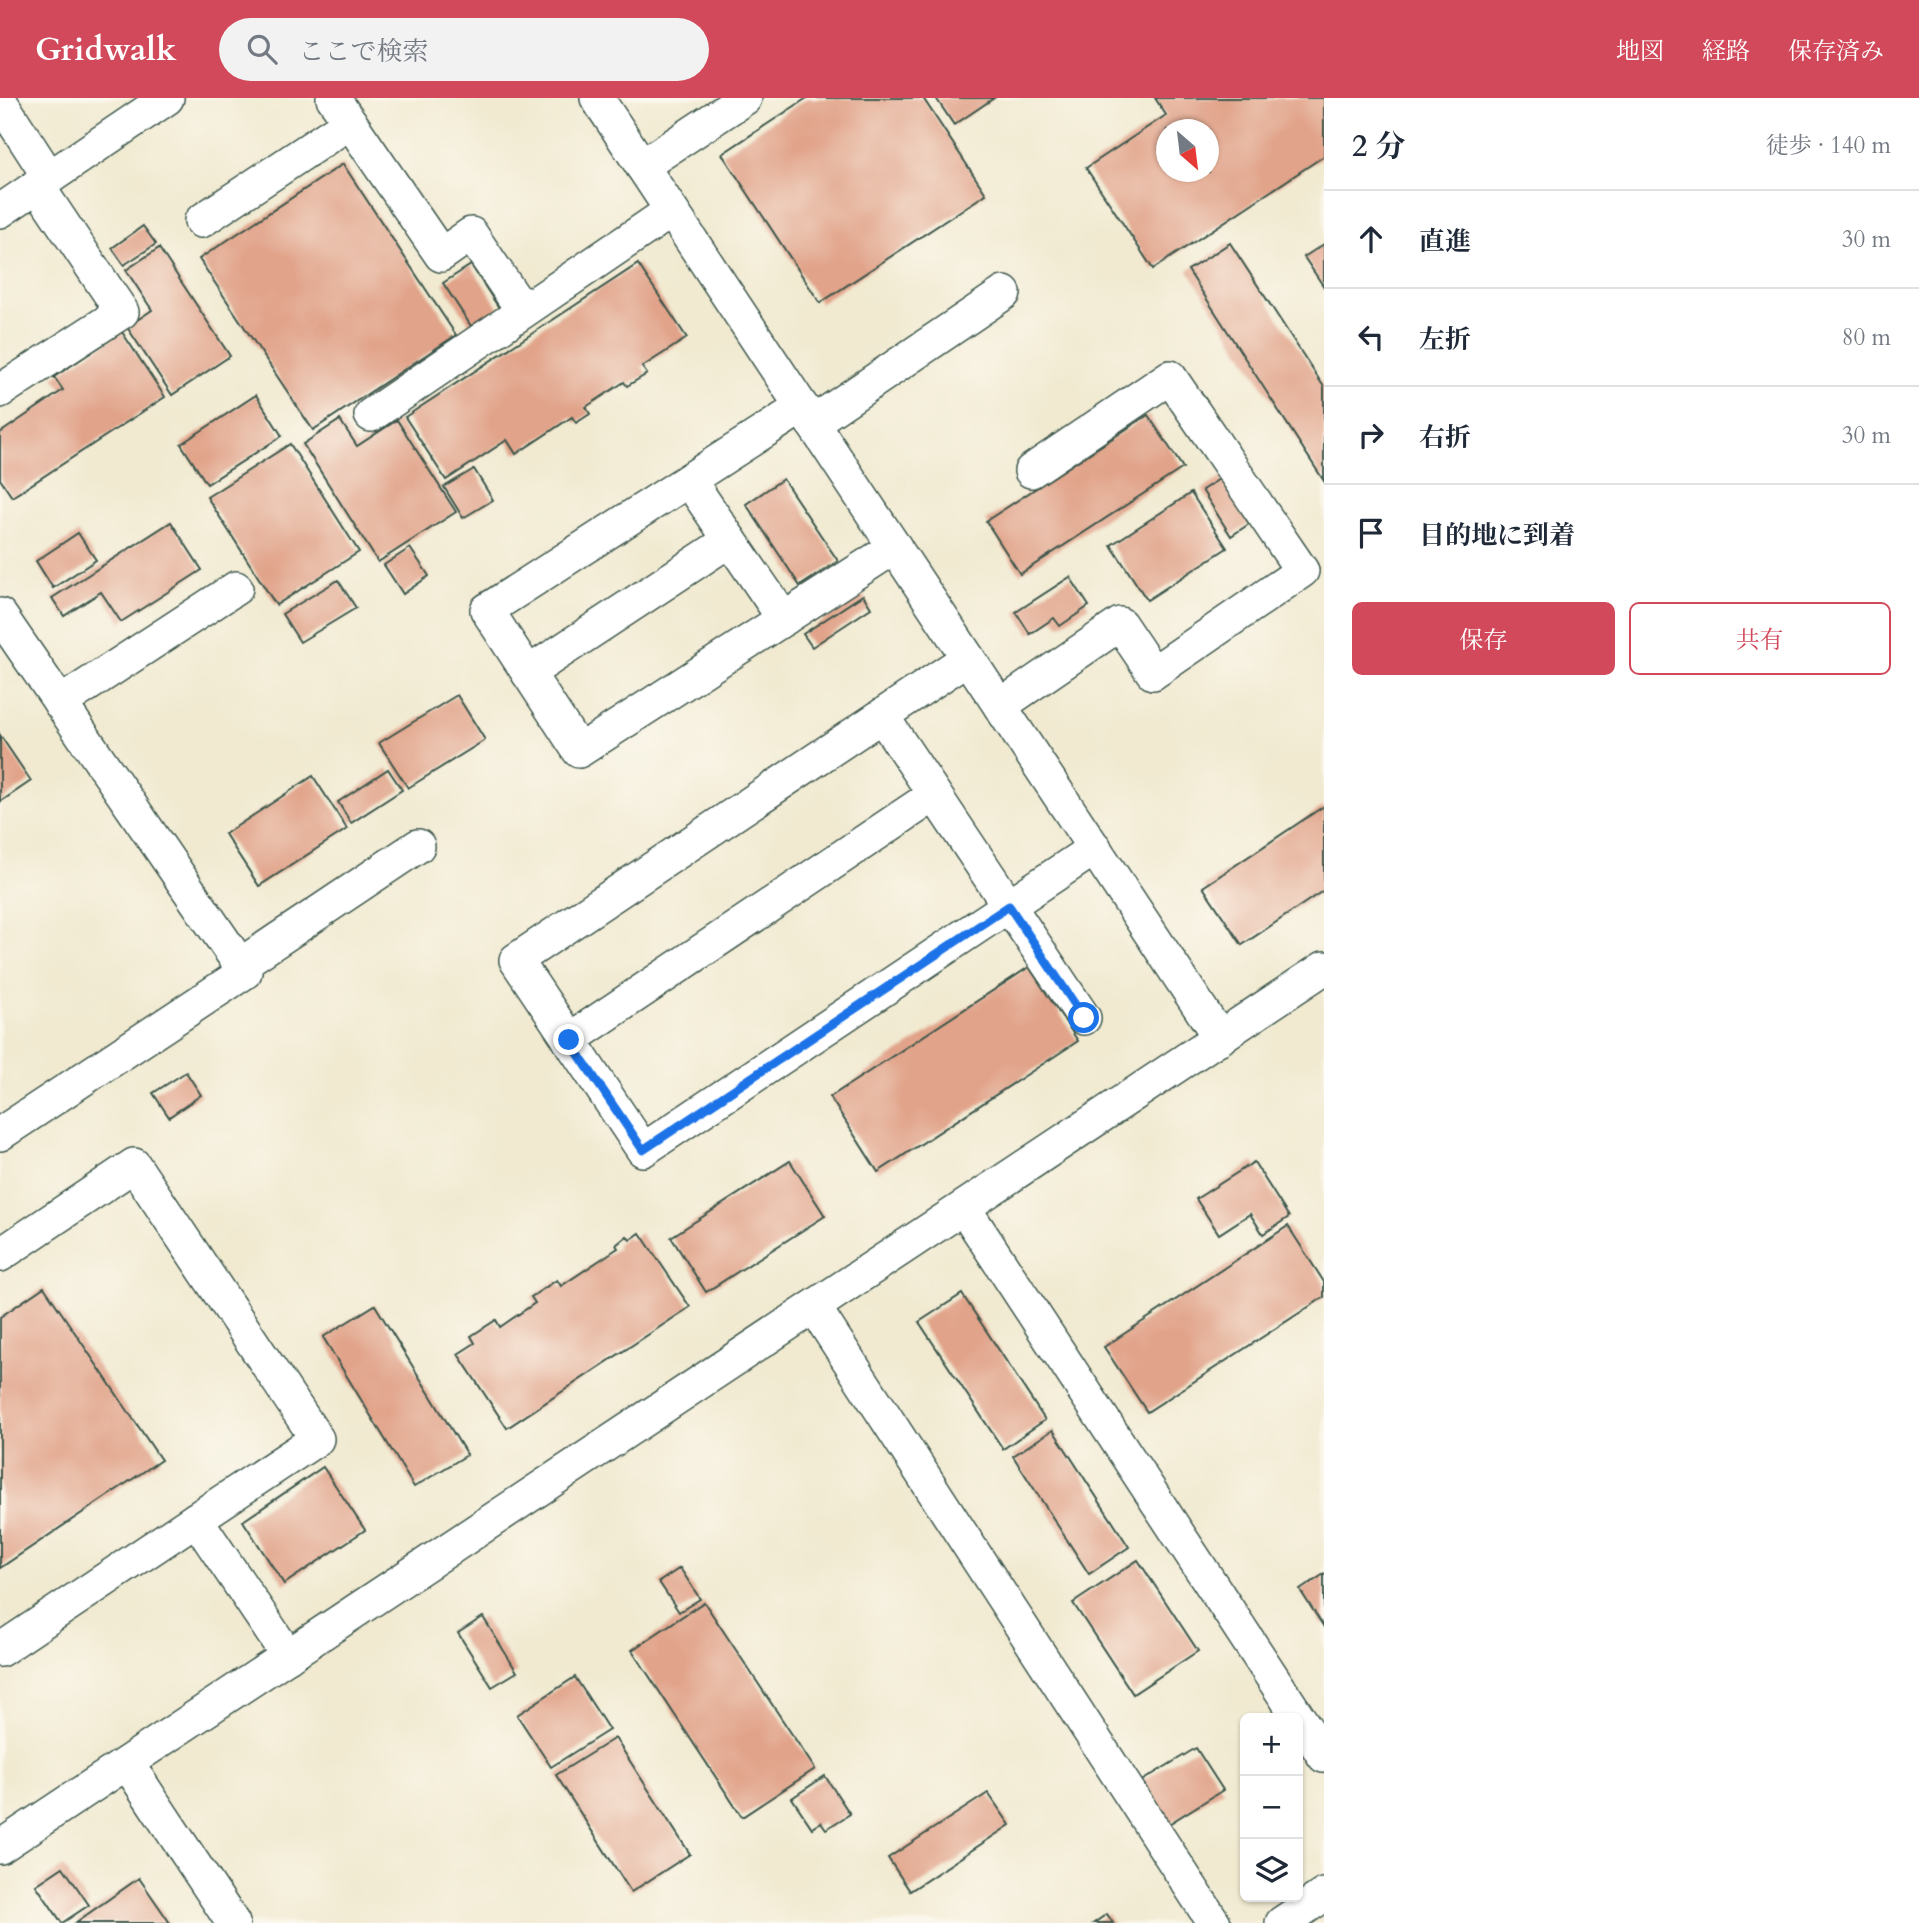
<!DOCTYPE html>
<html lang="ja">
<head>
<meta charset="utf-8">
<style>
	:root { --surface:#fff; --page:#f2f2f3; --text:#1f2937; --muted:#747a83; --line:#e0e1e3; --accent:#d1495b }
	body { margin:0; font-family:Cardo,"Noto Serif JP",serif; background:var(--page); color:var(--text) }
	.controls { position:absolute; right:21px; bottom:21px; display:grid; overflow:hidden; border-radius:10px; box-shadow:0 2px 5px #0004 }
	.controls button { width:63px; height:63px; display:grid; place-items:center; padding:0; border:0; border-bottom:2px solid var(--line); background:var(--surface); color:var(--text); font:35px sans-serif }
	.compass { position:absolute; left:1156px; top:21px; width:63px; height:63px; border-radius:50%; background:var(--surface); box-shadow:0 2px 5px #0004; rotate:152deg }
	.stop { position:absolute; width:21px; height:21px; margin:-16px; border:5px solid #1a73e8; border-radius:50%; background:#fff }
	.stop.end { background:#1a73e8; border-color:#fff; box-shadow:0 2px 7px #0008 }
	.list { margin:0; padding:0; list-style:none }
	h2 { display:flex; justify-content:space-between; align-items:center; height:91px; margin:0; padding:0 28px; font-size:30px }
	h2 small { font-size:23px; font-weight:400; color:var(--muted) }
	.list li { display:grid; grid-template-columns:46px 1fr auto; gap:21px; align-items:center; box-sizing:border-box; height:98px; padding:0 28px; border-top:2px solid var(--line) }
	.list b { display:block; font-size:26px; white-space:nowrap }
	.list em { font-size:23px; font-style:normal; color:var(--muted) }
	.actions { display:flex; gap:14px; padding:21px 28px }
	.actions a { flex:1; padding:16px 0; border:2px solid var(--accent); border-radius:10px; text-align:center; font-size:24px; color:var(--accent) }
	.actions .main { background:var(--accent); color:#fff }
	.icon { flex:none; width:38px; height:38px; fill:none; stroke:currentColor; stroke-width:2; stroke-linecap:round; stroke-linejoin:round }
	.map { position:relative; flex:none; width:1324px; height:1825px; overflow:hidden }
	header { display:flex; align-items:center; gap:42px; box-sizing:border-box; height:98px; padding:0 35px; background:var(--accent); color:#fff }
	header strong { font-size:33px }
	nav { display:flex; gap:38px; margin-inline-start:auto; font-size:24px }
	.search { width:490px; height:63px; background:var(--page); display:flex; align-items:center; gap:18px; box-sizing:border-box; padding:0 24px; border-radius:38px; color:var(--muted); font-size:26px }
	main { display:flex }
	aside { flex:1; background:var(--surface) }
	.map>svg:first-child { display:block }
	.building { fill:#e1a389; fill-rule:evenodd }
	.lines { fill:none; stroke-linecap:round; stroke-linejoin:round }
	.minor-casing { stroke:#3e574c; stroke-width:36 }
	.minor { stroke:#fff; stroke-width:33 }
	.route { stroke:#1a73e8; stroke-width:9 }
</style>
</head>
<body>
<header>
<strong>Gridwalk</strong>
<div class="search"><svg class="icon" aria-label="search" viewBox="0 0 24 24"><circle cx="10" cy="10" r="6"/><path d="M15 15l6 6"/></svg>ここで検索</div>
<nav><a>地図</a><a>経路</a><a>保存済み</a></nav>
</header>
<main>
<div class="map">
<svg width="1324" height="1825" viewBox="0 0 1324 1825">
	<rect width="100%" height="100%" fill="#fbf7ec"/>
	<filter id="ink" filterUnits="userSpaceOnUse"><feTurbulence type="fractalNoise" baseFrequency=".0143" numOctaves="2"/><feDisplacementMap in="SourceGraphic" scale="14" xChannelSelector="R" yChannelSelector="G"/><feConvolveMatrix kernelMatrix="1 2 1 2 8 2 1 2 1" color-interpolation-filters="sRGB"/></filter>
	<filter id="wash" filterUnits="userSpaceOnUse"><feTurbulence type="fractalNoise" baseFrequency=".00686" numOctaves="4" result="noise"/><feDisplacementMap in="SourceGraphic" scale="28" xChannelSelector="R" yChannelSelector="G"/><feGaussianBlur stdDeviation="1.57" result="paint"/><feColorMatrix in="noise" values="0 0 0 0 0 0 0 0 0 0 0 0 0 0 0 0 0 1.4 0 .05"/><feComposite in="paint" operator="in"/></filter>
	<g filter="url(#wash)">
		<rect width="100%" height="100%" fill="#f1ead1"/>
		<g id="blocks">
			<g class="building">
				<polygon points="807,0 923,0 986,96 820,205 722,56"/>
				<polygon points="936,0 994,0 954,27"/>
				<path d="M1155,0h169v58l-171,113 -67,-101 80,-53zM1167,32h42v42h-42z"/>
				<polygon points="343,66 456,237 313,332 199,161"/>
				<polygon points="143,128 156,146 124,167 112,150"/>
				<polygon points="1230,145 1324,289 1324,383 1188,172"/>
				<polygon points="1324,146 1324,189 1304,159"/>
				<polygon points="159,150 230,258 172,297 127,229 152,212 126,172"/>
				<polygon points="638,166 687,240 642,269 647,276 627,288 624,284 586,309 590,316 576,325 572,319 516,356 507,342 446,382 405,319"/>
				<polygon points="471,167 499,210 471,228 443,185"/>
				<polygon points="122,234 165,299 12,399 0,381 0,335 63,292 54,279"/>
				<polygon points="256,297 282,338 207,386 181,346"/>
				<polygon points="1148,317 1183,370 1020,476 986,423"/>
				<polygon points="340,322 357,348 397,322 456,414 378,464 303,346"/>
				<polygon points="290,346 359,454 276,507 207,399"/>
				<polygon points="474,371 493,402 463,420 444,389"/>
				<polygon points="1221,380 1249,426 1231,438 1202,392"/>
				<polygon points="783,381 838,463 800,488 746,406"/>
				<polygon points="1191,395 1227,450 1147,502 1111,447"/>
				<polygon points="171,424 202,472 121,524 101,494 64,518 52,500"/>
				<polygon points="78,435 96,462 53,490 36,463"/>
				<polygon points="410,450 429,478 403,496 384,467"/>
				<polygon points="1070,479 1089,508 1060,528 1054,520 1030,536 1016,514"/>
				<polygon points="338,482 356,510 300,544 282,516"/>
				<polygon points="863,497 871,510 812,549 803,536"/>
				<polygon points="457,597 485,642 408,690 379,645"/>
				<polygon points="0,637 31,683 0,704"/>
				<polygon points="388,671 402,692 351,725 338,704"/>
				<polygon points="313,678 347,731 259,788 225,736"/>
				<polygon points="1324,708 1324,792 1242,847 1203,789"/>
				<polygon points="1029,869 1078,943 878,1074 830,999"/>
				<polygon points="186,974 201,997 169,1019 153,995"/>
				<polygon points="790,1063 825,1118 706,1194 671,1139"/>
				<polygon points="1254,1064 1289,1119 1263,1136 1250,1116 1219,1136 1196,1101"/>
				<polygon points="1288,1128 1324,1184 1324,1199 1147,1314 1104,1249"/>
				<polygon points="640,1135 690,1209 507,1330 458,1256 475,1245 471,1238 496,1222 500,1229 535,1205 531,1199 557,1182 561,1188 618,1150 616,1147 627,1138 630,1142"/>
				<polygon points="44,1189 161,1362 0,1470 0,1219"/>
				<polygon points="962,1196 1045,1322 1003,1351 919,1224"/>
				<polygon points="375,1207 467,1357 414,1389 323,1239"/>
				<polygon points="1053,1332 1129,1449 1089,1476 1013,1358"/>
				<polygon points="323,1369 365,1432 284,1486 243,1423"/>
				<polygon points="1138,1462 1198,1553 1133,1596 1073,1505"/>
				<polygon points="680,1470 700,1501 679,1514 659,1484"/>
				<polygon points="1324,1476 1324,1529 1300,1492"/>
				<polygon points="704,1504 815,1671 742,1719 632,1552"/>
				<polygon points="483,1519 517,1574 492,1589 458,1535"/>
				<polygon points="575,1579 609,1632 551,1669 517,1617"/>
				<polygon points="615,1640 690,1756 631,1794 556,1677"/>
				<polygon points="1196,1650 1223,1692 1167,1727 1140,1684"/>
				<polygon points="825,1678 850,1716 826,1731 821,1724 812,1730 792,1700"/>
				<polygon points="988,1695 1010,1727 910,1793 888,1760"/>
				<polygon points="63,1769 89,1807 62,1825 36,1787"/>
				<polygon points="139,1780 170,1825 75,1825"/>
				<polygon points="1107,1816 1113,1825 1094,1825"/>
			</g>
		</g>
	</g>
	<g filter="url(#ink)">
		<use href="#blocks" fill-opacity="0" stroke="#3e574c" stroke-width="2"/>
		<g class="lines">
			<g class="minor-casing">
				<g id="minor">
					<polyline points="597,0 1220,940"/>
					<polyline points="0,3 49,79"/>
					<polyline points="350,24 441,157 471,136 523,213"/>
					<polyline points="642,68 745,0"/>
					<polyline points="0,113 167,0"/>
					<polyline points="201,123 350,24 333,0"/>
					<polyline points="0,293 122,214 37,87"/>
					<polyline points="802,309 487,512 579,653 895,449"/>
					<polyline points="371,317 671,113"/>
					<polyline points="812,325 1004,195"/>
					<polyline points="689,382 784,521"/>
					<polyline points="0,517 245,874 0,1036"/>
					<polyline points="968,560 516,862 643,1052 1095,750"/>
					<polyline points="528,575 730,442"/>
					<polyline points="60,605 236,490"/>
					<polyline points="1000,608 1120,526 1153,575 1302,473 1170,279 1031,373"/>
					<polyline points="882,618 1084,920"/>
					<polyline points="240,867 418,748"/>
					<polyline points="569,942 934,697"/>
					<polyline points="964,1110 1324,1658"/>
					<polyline points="0,1157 134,1067 317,1341 196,1421"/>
					<polyline points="814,1209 1214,1825"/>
					<polyline points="0,1552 196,1421 288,1558"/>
					<polyline points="127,1665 233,1825"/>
					<polyline points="0,1749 1324,870"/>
					<polyline points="1282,1825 1324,1797"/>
				</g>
			</g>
			<use href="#minor" class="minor"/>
		</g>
	</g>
	<g class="lines" filter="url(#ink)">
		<polyline class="route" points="569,942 643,1052 1009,808 1084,920"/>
	</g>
</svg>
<div class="controls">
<button>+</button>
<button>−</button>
<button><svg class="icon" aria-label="layers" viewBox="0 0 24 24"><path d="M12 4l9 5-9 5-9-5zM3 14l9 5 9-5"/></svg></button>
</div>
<svg class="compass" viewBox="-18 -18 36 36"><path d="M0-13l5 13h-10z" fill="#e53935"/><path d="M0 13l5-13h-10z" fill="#747a83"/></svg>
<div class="stop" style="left:1084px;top:920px"></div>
<div class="stop end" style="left:569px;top:942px"></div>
</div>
<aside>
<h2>2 分<small>徒歩 · 140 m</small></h2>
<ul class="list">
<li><svg class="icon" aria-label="ahead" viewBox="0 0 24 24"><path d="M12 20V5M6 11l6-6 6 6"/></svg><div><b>直進</b></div><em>30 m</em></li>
<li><svg class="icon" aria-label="left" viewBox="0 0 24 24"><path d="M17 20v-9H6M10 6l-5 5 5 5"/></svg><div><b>左折</b></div><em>80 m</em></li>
<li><svg class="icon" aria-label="right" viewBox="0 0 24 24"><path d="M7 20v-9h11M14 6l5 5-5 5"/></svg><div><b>右折</b></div><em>30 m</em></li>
<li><svg class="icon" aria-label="arrive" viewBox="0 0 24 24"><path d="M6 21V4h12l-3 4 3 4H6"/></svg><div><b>目的地に到着</b></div></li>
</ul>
<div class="actions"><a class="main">保存</a><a>共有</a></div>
</aside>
</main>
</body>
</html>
